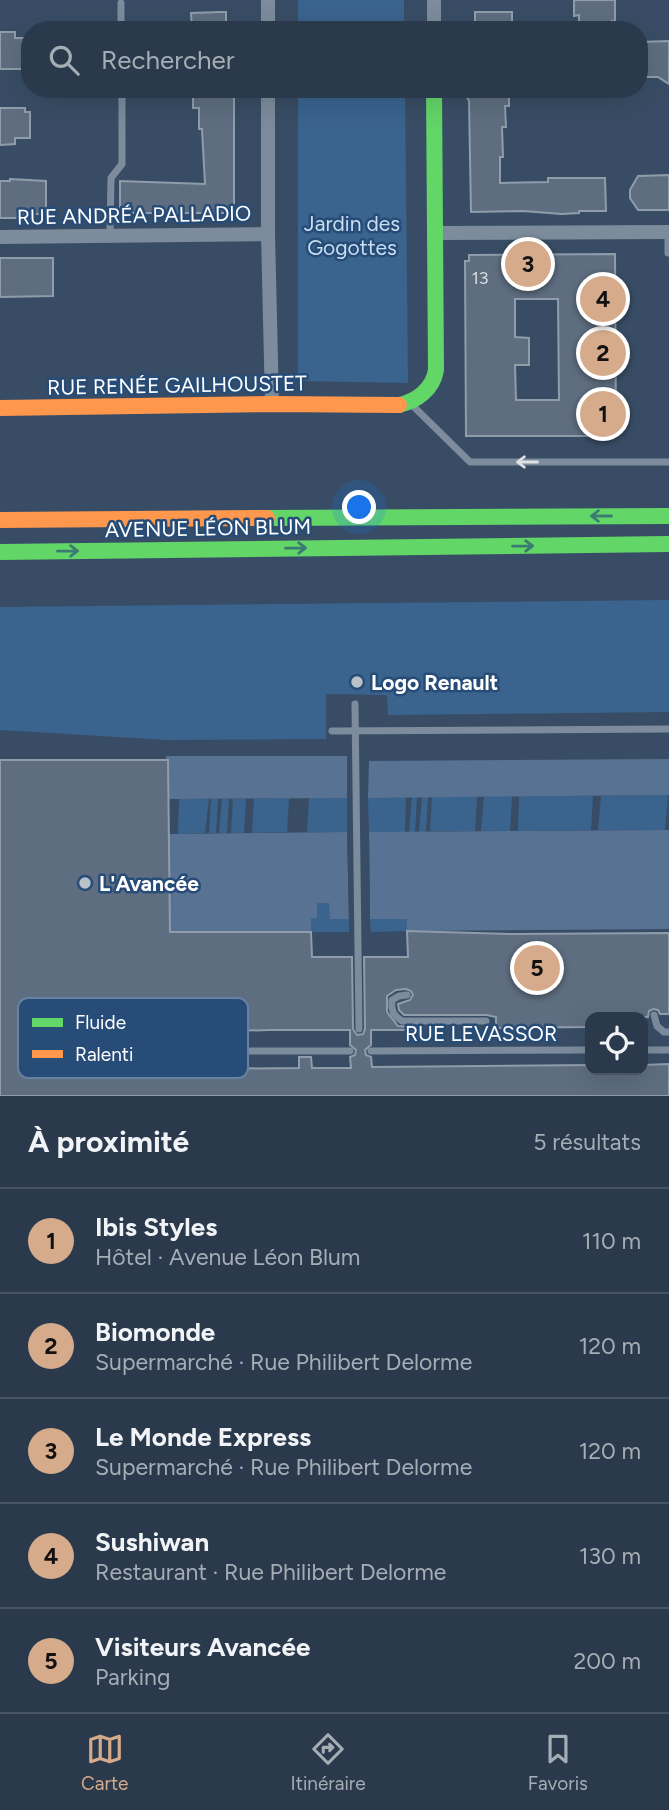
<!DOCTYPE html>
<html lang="fr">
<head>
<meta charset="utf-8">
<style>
	:root { --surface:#2a3a4c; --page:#364556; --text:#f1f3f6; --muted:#a5adb5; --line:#465464; --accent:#d6ab8b }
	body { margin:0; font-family:Figtree,sans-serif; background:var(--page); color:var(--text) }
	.controls { position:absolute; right:21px; bottom:21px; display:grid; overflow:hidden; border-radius:14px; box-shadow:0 7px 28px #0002 }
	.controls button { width:63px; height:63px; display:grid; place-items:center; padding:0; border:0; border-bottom:2px solid var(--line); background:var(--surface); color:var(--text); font:35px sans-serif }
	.you { position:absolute; left:360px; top:508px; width:24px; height:24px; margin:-18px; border:5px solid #fff; border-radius:50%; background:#1a73e8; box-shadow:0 0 0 10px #1a73e833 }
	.badge { display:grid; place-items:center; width:46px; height:46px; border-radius:50%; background:var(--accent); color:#111; font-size:23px; font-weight:700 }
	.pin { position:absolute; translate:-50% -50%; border:4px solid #fff; box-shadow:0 2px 7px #0006 }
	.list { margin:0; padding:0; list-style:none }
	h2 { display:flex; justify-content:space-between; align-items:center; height:91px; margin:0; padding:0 28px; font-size:30px }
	h2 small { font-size:23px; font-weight:400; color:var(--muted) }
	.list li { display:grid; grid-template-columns:46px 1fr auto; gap:21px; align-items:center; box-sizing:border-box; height:105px; padding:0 28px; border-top:2px solid var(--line) }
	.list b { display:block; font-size:26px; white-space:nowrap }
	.list p { margin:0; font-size:23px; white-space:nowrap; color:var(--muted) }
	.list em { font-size:23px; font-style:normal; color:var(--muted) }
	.icon { flex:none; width:38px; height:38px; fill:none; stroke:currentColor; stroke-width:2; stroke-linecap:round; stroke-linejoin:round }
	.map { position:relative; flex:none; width:669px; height:1096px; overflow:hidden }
	.search { position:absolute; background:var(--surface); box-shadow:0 7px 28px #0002; left:21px; right:21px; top:21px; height:77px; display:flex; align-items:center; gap:18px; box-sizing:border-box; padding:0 24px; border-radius:28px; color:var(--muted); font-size:26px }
	.sheet { height:616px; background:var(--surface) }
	nav { display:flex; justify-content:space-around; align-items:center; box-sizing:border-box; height:98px; border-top:2px solid var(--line); background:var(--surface); font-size:19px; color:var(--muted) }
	nav a { display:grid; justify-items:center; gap:4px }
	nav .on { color:var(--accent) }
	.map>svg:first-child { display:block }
	.green { fill:#3a638e }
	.water { fill:#577292 }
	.pier { fill:#384d65 }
	.building { fill:#5e6e80; stroke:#8f9dab; stroke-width:2; fill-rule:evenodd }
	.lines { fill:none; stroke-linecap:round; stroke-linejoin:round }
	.lane { stroke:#7c8c9c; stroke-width:7 }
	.street { stroke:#7c8c9c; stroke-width:14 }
	.fast { stroke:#63d668; stroke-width:16 }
	.slow { stroke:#ff974d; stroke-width:16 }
	.oneway { stroke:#dee2e6 }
	.oneway2 { stroke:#3b7c72 }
	.poi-dot { fill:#b9c1c9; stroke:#264c77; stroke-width:2.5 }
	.labels { text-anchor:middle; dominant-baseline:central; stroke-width:5; stroke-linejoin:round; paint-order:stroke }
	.number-label { font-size:18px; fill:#d7dbdf }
	.street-label { font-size:21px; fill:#fff; stroke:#264c77 }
	.park-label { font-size:21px; fill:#cadef2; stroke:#264c77 }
	.poi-label { font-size:21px; font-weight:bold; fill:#fff; stroke:#264c77; text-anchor:start }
	.key { fill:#264c77; stroke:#6782a0; stroke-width:2 }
	.key-label { font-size:19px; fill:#fff }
</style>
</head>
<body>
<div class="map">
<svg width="669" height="1096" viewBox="0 0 669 1096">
	<rect width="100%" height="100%" fill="#384d65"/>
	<g class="green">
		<rect x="298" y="0" width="106" height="30"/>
		<polygon points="298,89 405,89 408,383 298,381"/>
		<polygon points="669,600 669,712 388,715 387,695 326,694 326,739 167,740 0,730 0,607"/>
		<polygon points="668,795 665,830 598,830 601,796"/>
		<polygon points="477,796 475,831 430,831 432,797"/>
		<polygon points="512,796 510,831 481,831 484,797"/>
		<polygon points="519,796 593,796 591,830 518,831"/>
		<polygon points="406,797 405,832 369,832 368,798"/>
		<polygon points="412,797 417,797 415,832 409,832"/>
		<polygon points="422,797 428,797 426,832 419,832"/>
		<polygon points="289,798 287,832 252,833 254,799"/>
		<polygon points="309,798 347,798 347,832 307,832"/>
		<polygon points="179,799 209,799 205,833 178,834"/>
		<polygon points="211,799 218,799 216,833 209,833"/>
		<polygon points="222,799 229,799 227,833 219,833"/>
		<polygon points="233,799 246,799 244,833 231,833"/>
		<polygon points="317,903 330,903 330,919 349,919 349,932 311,932 311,918"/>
		<polygon points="370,919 407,919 407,931 371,932"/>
	</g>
	<g class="water">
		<polygon points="166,756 347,756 347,798 169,799 168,760 166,760"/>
		<polygon points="669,759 669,795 368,798 369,761"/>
		<polygon points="669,830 669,929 407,931 407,919 370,919 369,832"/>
		<polygon points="347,832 349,919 330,919 329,903 317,903 317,918 311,918 311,932 170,932 169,834"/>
	</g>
	<g class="pier">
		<polygon points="347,828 351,832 352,919 349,922"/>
		<polygon points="369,828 369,832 370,923 367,919 366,832"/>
	</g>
	<g class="building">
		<polygon points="574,0 615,0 615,21 612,21 612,30 579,30 579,15 574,16"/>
		<polygon points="220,12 226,12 226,30 192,30 191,13"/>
		<rect x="475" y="12" width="37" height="18"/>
		<polygon points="0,32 15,32 15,38 29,38 29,64 25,64 24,69 0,69"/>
		<polygon points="669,41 669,84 658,77 639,77 639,42"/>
		<polygon points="212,89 234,89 234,213 120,213 120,181 205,184 202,129 199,129 199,108 193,108 193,93 212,92"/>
		<polygon points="469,89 509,91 509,106 505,106 506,127 502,127 503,157 500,157 500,183 548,182 548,178 605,178 606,211 579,211 579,213 562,214 523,211 471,212 469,101 465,93 469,92"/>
		<polygon points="0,108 25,108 25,112 30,112 30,138 15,138 15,144 0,145"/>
		<polygon points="669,175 669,210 638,210 630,198 630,190 638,176"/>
		<polygon points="10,179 46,181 46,214 17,214 17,218 0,218 0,181 10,181"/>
		<path d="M615,254l1,182h-150l-1,-175h4v-6zM515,299h43l1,101h-43l-1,-35h14v-27l-14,-1z"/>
		<polygon points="0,258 53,258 53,296 0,297"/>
		<path d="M0,760h168l2,172h141l1,25h40l1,72 4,6 6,-1 2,-5 -1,-72h44l-1,-26 104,3 158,-1v81h-9l-2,-4 -5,-1 -4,2 -1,6h-58v10l-94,1v-11l-9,-2h-83l-5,-5 -1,-6 12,-4 3,-5 -2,-4 -5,-2 -10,1 -9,6v16l11,14 21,1v3h-48v15l-6,5 1,5 5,2 1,10 218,-2v5h53v-5l26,-1v32h-669zM269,1030h81v15l6,5 -1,5 -5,2 1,11h-39l-1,-11h-12v11l-118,1 -1,-38h31l8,9 5,-1 7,-8z"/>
	</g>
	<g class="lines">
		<g class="lane">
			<polyline points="121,3 121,30"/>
			<polyline points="668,232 668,253"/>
			<polyline points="110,235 111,178 122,164 122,89"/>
			<polyline points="410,403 470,462 669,462"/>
			<polyline points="355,704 359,1029"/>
			<polyline points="332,731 669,729"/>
			<path d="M407,995l-8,1 -7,4c-1,11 1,15 10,21h84"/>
			<polyline points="654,1015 657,1026 664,1032 669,1032"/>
			<polyline points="643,1050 669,1050"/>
			<polyline points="185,1051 350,1051"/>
			<polyline points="371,1051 590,1050"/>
		</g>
		<g class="street">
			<polyline points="434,0 434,30"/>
			<polyline points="268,30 268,0"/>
			<polyline points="268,89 268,234 272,404"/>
			<polyline points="435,233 669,232"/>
			<polyline points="0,237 268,234"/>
		</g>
		<g class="fast">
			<path d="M399,405c18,-4 34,-16 37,-35l-2,-281"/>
			<polyline points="267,518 669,516"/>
			<polyline points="0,552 669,544"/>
		</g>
		<g class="slow">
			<polyline points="0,408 272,404 399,405"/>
			<polyline points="0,520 267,518"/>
		</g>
	</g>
	<defs><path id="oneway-shaft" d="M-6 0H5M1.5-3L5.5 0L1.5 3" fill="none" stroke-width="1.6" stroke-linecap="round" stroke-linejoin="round" transform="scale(1.75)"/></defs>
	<use class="oneway" href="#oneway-shaft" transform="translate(527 462) rotate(180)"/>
	<g class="oneway2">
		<use href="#oneway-shaft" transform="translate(601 516) rotate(180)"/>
		<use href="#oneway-shaft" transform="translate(523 546) rotate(-1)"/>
		<use href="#oneway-shaft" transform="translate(296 548) rotate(-1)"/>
		<use href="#oneway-shaft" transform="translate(68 551) rotate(-1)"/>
	</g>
	<g class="poi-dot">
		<circle cx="357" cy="682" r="7"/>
		<circle cx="85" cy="883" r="7"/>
	</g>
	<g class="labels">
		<g class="number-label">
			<text x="480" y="278">13</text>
		</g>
		<g class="street-label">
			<text transform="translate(134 215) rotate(-1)">RUE ANDRÉA PALLADIO</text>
			<text transform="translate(177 385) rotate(-1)">RUE RENÉE GAILHOUSTET</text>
			<text transform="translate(208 528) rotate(-1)">AVENUE LÉON BLUM</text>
			<text x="481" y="1033">RUE LEVASSOR</text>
		</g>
		<g class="park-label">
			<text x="352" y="223">Jardin des<tspan x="352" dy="24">Gogottes</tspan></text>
		</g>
		<g class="poi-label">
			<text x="371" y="682">Logo Renault</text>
			<text x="99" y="883">L'Avancée</text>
		</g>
	</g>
	<rect x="18" y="998" width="230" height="80" rx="10" class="key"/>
	<rect x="32" y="1018" width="31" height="9" fill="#63d668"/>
	<rect x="32" y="1050" width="31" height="8" fill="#ff974d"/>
	<g class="key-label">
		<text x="75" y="1029">Fluide</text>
		<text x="75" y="1061">Ralenti</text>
	</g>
</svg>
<div class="controls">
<button><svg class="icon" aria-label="locate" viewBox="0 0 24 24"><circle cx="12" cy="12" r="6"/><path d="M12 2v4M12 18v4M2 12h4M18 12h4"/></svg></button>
</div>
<div class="you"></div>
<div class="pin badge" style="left:603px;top:414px">1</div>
<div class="pin badge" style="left:603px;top:353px">2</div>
<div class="pin badge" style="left:528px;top:264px">3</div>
<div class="pin badge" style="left:603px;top:299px">4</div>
<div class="pin badge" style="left:537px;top:968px">5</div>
<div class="search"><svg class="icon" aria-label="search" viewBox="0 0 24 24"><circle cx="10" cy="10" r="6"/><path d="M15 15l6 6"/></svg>Rechercher</div>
</div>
<section class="sheet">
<h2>À proximité<small>5 résultats</small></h2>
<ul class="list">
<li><span class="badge">1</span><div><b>Ibis Styles</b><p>Hôtel · Avenue Léon Blum</p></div><em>110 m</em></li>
<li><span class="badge">2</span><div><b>Biomonde</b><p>Supermarché · Rue Philibert Delorme</p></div><em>120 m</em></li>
<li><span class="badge">3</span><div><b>Le Monde Express</b><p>Supermarché · Rue Philibert Delorme</p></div><em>120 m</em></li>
<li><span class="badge">4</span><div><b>Sushiwan</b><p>Restaurant · Rue Philibert Delorme</p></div><em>130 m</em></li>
<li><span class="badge">5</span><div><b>Visiteurs Avancée</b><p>Parking</p></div><em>200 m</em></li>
</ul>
</section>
<nav>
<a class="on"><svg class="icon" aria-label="map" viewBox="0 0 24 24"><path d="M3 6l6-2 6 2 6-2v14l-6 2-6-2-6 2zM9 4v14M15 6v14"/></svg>Carte</a>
<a><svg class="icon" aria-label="directions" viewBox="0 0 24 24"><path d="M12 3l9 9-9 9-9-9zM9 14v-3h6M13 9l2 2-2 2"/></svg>Itinéraire</a>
<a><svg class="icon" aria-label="saved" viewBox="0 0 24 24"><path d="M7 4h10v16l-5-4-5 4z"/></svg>Favoris</a>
</nav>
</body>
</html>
